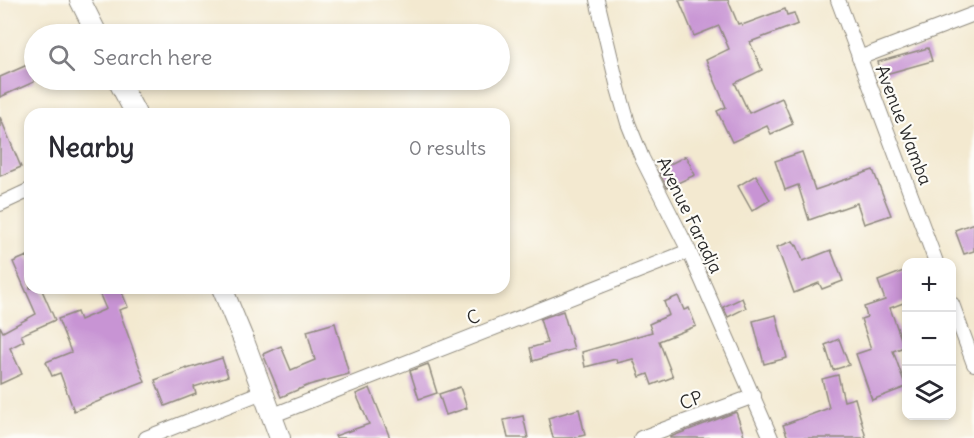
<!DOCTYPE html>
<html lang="en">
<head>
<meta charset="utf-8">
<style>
	:root { --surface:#fff; --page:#f2f2f3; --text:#2b2b33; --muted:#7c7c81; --line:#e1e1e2 }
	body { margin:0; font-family:Delius,sans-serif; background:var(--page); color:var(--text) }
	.controls { position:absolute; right:18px; bottom:18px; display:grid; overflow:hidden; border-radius:12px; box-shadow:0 3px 9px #0003 }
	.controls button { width:54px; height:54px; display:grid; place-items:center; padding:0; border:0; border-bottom:2px solid var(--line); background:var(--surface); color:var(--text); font:30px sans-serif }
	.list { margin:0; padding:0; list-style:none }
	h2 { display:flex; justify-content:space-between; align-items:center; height:78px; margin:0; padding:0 24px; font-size:26px }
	h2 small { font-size:20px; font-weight:400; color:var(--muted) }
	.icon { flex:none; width:33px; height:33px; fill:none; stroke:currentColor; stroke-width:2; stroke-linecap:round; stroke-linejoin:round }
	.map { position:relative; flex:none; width:974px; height:438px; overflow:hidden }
	.search { position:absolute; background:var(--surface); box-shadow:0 3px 9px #0003; left:24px; top:24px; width:486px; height:66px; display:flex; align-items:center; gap:15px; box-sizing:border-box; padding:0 21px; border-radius:33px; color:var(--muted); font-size:22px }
	.panel { position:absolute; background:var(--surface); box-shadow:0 3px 9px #0003; left:24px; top:108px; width:486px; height:186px; border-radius:18px }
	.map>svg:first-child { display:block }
	.building { fill:#c894d4 }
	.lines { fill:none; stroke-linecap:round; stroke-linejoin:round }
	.minor-casing { stroke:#8f8a7e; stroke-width:16 }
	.secondary-casing { stroke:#8f8a7e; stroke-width:22 }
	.minor { stroke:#fff; stroke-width:14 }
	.secondary { stroke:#fff; stroke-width:20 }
	.labels { text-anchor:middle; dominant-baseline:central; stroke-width:4.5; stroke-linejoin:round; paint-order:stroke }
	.street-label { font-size:18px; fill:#2b2b2b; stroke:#fdfcf7 }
</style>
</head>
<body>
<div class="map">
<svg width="974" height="438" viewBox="0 0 974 438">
	<rect width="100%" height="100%" fill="#fdfcf7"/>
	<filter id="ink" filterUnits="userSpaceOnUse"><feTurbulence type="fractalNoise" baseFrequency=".0167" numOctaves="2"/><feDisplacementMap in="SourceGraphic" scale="12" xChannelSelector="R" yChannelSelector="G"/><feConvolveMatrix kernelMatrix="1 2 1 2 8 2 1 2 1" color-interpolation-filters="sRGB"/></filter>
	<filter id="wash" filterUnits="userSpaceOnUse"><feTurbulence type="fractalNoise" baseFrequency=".008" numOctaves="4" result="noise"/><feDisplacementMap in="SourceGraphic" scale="24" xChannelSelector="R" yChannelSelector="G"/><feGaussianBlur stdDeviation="1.35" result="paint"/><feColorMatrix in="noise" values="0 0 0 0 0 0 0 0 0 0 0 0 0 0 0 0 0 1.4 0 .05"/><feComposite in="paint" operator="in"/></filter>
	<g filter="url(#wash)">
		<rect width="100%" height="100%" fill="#f3e9d0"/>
		<g id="blocks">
			<g class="building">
				<polygon points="679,0 728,0 738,24 741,23 742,25 785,9 787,15 794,13 798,24 750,42 762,70 735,83 749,113 782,98 793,124 771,134 767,126 732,142 717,111 726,107 706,60 729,49 719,26 694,36"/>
				<polygon points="928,48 932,61 882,75 878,62"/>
				<polygon points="34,62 34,82 0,97 0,77"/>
				<polygon points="0,117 21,167 0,176"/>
				<polygon points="802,152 815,190 873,170 891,215 864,224 857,203 809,220 798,185 785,190 775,161"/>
				<polygon points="686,156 695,175 667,188 658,170"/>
				<polygon points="756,175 770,200 752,211 738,186"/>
				<polygon points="974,223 974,251 964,254 955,230"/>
				<polygon points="793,241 796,246 797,245 803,261 831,250 843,281 822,289 819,283 794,293 777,247"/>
				<polygon points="27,256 30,262 30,288 41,288 55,320 21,335 24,341 10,348 22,374 0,384 0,326 3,332 36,314 13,262"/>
				<polygon points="906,270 906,302 890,308 904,347 893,351 906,387 872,400 856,354 871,349 861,319 867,317 864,307 885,300 878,281"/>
				<polygon points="97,288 120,288 128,307 119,310 145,382 101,399 102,400 74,411 60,373 52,376 46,362 71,352 58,319 77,312 80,320 106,309"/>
				<polygon points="678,296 684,310 689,308 696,326 659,341 673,377 652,385 648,374 640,377 633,359 617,363 616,359 585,367 582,352 652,332 649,324 669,315 664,302"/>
				<polygon points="742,298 746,308 728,317 723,307"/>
				<polygon points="563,311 574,349 533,361 530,348 547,343 540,319"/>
				<polygon points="776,315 787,358 764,364 753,321"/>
				<polygon points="335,323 349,374 309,385 281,397 263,354 281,346 291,370 315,360 307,331"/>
				<polygon points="839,339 849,365 833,370 825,345"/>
				<polygon points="222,358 228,376 194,387 196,394 165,406 155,380 187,368 187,369"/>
				<polygon points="428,364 437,393 419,399 410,371"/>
				<polygon points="838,375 844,401 855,398 866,438 788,438 783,425 829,408 822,379"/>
				<polygon points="460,387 467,408 446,415 439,394"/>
				<polygon points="370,388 390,438 336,438 335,436 369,424 356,394"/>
				<polygon points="579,409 585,435 573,438 553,438 548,418"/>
				<polygon points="736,412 745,438 670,438 670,437"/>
				<polygon points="523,416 528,438 508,438 504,420"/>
			</g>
		</g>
	</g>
	<g filter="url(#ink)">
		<use href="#blocks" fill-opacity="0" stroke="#8f8a7e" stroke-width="1.5"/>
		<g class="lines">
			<g class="minor-casing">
				<g id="minor">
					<polyline points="597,0 618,88 628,123 642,158 689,251 771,438"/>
					<polyline points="838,0 936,262"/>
					<polyline points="859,58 974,14"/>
					<polyline points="0,204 30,190"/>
					<polyline points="952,304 974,364"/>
					<polyline points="271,416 689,251"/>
					<polyline points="146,438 262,392"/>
					<polyline points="641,438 754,396"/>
				</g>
			</g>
			<g class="secondary-casing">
				<g id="secondary">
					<polyline points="80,0 97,34"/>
					<polyline points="118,80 136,114"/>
					<polyline points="222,288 244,341 280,438"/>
				</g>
			</g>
			<use href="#minor" class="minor"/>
			<use href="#secondary" class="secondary"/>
		</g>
	</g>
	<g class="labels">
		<g class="street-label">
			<text transform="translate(904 125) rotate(69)">Avenue Wamba</text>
			<text transform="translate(690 215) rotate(64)">Avenue Faradja</text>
			<text transform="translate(473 317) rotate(-22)">C</text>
			<text transform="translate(691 400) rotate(-20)">CP</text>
		</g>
	</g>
</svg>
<div class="controls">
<button>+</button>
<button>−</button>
<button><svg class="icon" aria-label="layers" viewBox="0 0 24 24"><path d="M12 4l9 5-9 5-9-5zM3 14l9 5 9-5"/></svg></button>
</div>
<div class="search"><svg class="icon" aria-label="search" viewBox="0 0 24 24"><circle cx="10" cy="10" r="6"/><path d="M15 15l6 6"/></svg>Search here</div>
<section class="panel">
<h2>Nearby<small>0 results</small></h2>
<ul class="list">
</ul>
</section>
</div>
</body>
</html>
